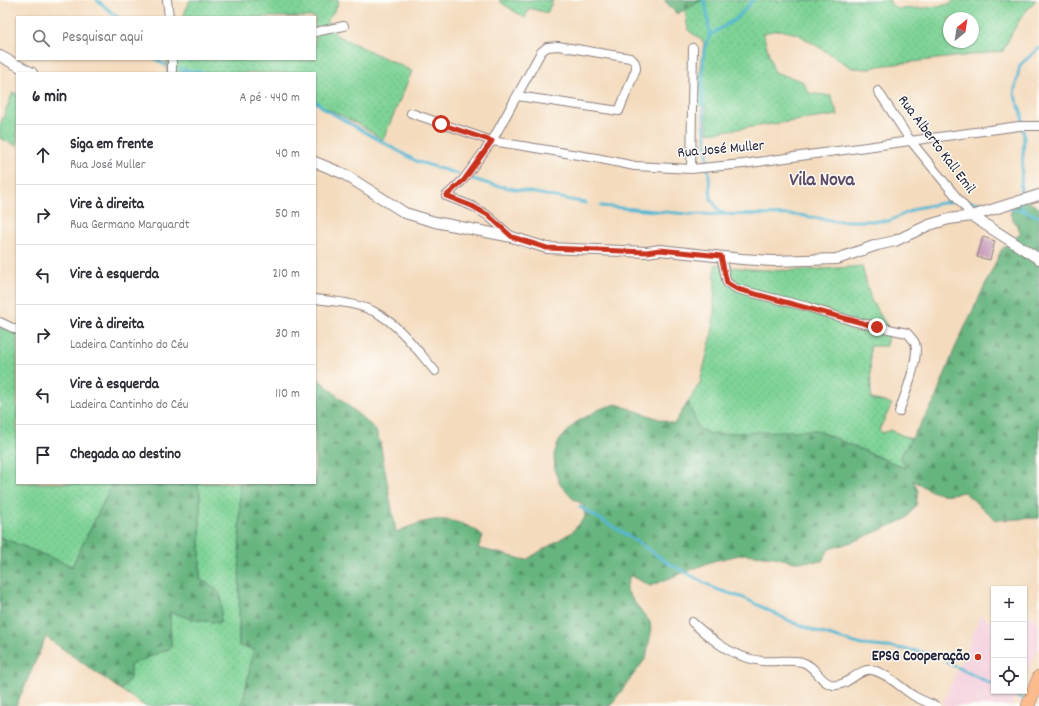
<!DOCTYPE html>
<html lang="pt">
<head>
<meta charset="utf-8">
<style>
	:root { --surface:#fff; --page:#f7f7f7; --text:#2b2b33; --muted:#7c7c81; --line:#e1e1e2 }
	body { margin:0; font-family:Dekko,sans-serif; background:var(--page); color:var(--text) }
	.controls { position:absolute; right:12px; bottom:12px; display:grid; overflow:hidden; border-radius:0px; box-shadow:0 1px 3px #0004 }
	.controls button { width:36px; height:36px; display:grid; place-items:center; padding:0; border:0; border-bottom:1px solid var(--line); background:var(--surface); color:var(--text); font:20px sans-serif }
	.compass { position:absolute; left:943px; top:12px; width:36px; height:36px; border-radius:50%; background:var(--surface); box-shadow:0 1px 3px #0004; rotate:30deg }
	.stop { position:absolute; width:12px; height:12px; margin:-9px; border:3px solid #c8321e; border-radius:50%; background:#fff }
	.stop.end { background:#c8321e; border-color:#fff; box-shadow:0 1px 4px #0008 }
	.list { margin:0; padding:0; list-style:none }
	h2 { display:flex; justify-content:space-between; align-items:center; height:52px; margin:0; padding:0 16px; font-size:17px }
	h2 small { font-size:13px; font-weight:400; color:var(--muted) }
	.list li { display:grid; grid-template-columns:26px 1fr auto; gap:12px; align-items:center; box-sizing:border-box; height:60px; padding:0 16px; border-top:1px solid var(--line) }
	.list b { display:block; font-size:15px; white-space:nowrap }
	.list p { margin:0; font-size:13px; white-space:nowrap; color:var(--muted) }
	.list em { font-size:13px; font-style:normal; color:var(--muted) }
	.icon { flex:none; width:22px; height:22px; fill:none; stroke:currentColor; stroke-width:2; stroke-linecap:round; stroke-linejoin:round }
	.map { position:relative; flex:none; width:1039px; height:706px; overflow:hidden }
	.search { position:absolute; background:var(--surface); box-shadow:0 1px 3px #0004; left:16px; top:16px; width:300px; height:44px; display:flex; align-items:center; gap:10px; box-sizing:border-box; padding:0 14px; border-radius:0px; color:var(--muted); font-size:15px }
	.panel { position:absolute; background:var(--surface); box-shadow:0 1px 3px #0004; left:16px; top:72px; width:300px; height:412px; border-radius:0px }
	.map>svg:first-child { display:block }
	.built { fill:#f4cfdc }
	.grass { fill:url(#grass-dots); stroke:#507a68; fill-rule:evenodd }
	.forest { fill:url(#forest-firs); stroke:#446c5d }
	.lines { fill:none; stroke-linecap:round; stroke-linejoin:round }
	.stream { stroke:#54b8d3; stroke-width:3 }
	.building { fill:#c79bba }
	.minor-casing { stroke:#8b7e7c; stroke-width:10 }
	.tertiary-casing { stroke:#8b7e7c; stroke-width:12 }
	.primary-casing { stroke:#8b7e7c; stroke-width:14 }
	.minor { stroke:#fff; stroke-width:8 }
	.tertiary { stroke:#fff; stroke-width:10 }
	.primary { stroke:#fbbb8d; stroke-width:13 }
	.route { stroke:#c8321e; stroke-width:5 }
	.poi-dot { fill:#c8321e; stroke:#fdfcf7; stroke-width:1.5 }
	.labels { text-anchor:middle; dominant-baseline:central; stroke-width:3; stroke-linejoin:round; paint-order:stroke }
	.street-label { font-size:15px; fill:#22223b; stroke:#fdfcf7 }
	.poi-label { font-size:15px; font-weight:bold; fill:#22223b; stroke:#fdfcf7; text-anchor:end }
	.district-label { font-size:19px; font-weight:bold; fill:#5c4c67; stroke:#fdfcf7 }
</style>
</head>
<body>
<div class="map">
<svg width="1039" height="706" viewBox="0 0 1039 706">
	<defs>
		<pattern id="grass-dots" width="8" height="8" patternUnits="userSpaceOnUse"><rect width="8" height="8" fill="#7ed396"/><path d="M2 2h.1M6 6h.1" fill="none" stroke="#6db582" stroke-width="1.8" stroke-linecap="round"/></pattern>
		<pattern id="forest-firs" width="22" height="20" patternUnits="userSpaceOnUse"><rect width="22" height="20" fill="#66b57f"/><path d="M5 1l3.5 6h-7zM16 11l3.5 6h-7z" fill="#549369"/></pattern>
	</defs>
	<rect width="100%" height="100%" fill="#fdfcf7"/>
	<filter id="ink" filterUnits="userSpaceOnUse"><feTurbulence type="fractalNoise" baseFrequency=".025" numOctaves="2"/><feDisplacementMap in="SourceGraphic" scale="8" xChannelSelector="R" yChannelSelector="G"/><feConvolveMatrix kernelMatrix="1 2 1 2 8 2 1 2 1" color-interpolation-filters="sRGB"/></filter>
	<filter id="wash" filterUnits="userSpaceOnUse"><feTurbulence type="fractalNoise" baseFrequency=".012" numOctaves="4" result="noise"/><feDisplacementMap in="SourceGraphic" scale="16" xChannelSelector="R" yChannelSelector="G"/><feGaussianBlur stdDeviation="0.9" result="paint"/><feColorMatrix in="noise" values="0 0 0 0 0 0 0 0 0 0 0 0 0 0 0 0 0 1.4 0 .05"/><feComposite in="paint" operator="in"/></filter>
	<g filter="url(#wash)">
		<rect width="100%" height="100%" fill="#f4dbbe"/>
		<g class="built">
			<polygon points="1024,612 1039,623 1039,647 1024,678"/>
			<polygon points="981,615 994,624 994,691 1018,691 1011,706 945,706 942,705"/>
		</g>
		<g class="grass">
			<polygon points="190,0 339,0 336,8 327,21 336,35 412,71 383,140 362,126 322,106 315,100 315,73 167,73 167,59 315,59 315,17 183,17"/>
			<polygon points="499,0 553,0 547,13 529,8 525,18 503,4"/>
			<path d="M702,0h188v4l8,5 25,-1 27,-4 5,-4h81c-15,15 -24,32 -33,51l-124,15 -11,3 -16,-1 -54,-34 -19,-4 -16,3 11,39 28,9 7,12 22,3 7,19 -130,18 -2,-26 -10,-3 8,-62 -16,-12 -3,-20zM949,18h24v24h-24z"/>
			<polygon points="13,92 17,94 17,146 0,138 0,125"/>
			<path d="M715,264c48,10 99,6 147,2l9,34 18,29 -3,17h-16l1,53 21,5 -13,26 4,3 7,-3 21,9 -11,18 7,12 -91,-39 -106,4 -12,-6 -10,-26 12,-19 12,-49 2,-21z"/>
			<polygon points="0,320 17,328 17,483 113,483 72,566 0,537"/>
			<path d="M197,483h43l-1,162 15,4 -12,57h-97l-24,-16 9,-12v-13l41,-17 -1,-36 22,7 28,4c2,-23 5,-34 -20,-43v-87z"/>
		</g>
		<g class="forest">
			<polygon points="664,0 702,0 677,14"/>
			<path d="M1024,199l15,9v310l-43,2 -32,-28c-26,5 -29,2 -51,-12l5,11 -2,14 -10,14 -54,23 -23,7 -7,12 -27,1 -21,-5 -30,-3 -31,7 -63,25 -20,-11 -4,14 8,13 16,20 1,11 -5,25 -36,48h-368l12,-57 -15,-3 1,-163h75v-107l60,53 5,13 16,90c25,-10 42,-18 69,-7 8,3 12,5 18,11l-5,12 48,12 46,-28 13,-15 -2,-12 -12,-8 -11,-13 -5,-12 -1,-17 5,-14 16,-18 25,-14 16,-5 58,20 14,-22 10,26 12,6 106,-4 90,39 -6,-12 34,-55 21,-54 47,-99 19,-16 -11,-19 7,-12z"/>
			<path d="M113,483h84l3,10v87c26,11 22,18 20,43l-28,-4 -22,-7 1,36 -41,17v13l-9,12 -75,-53 -30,69h-16v-169l72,29z"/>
		</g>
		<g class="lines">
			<g class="stream">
				<polyline points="97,0 117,17"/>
				<polyline points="703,0 706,6 710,35"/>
				<polyline points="156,59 165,65"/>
				<polyline points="180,69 204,73"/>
				<polyline points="315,101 326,110 416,161 458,174"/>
				<polyline points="473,179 489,184 586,203"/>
				<polyline points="963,201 980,203 995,205"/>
				<polyline points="601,206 687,214 798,215 836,221 889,221 917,208 947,202 957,201"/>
				<polyline points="1008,208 1025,211 1039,217"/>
				<polyline points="1025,211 1022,208 1020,199 1024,140 1022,114 1014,94 1020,65 1039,48"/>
				<polyline points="723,212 719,211 711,199 702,94 704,49 710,35 736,19 753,0"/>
				<polyline points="580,507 622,532 670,564 716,589 744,598 794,623 818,632 862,645 897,648 917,651 932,655"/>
				<polyline points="946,662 994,685"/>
				<polyline points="1007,691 1027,701"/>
			</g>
		</g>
		<g id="blocks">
			<polygon class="building" points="983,237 995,241 990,260 977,257"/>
		</g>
	</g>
	<g filter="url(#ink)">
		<use href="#blocks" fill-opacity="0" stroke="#8b7e7c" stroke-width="1"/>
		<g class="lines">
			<g class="minor-casing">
				<g id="minor">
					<polyline points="167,0 169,17"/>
					<polyline points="315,32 344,26"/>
					<polyline points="172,59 172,73"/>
					<polyline points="878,91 910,140 972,216"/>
					<polyline points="411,113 492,141 596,158 635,166 691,169 743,164 1019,126 1039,126"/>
					<polyline points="691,169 693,48"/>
					<path d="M512,237l-25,-22 -15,-9 -26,-10 17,-16 29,-39 49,-89 6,-5 11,-1 72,12c5,3 6,5 6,11l-17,42 -102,-15"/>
					<path d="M721,256l6,27 10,6 71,18 44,14 55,12c3,3 6,6 8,10 5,15 -11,54 -16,69"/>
					<path d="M315,299c19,2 40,4 58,12 25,12 44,39 62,60"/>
					<polyline points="0,322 17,330"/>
					<path d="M692,622c20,18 41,36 70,39 13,1 27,-2 40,1 14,4 18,21 31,23 15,2 25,-17 39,-15 15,3 29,18 42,26 7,4 15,7 22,10"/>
				</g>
			</g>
			<g class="tertiary-casing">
				<g id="tertiary">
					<polyline points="0,56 32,73"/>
					<polyline points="315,162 344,174 405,213 435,222 512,237 547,248 647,252 660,250 742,259 773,261 837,259 877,245 895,241 929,225 949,219 972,216 1039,195"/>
					<polyline points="972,216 1039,259"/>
				</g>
			</g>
			<g class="primary-casing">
				<polyline id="primary" points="1028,706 1039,677"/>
			</g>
			<use href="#minor" class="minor"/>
			<use href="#tertiary" class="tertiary"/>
			<use href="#primary" class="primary"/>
		</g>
	</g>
	<g class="lines" filter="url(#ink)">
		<polyline class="route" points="441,124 492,141 464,180 446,196 472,206 488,215 512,237 547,248 647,252 660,250 721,256 727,283 737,289 877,327"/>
	</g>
	<circle class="poi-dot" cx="978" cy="657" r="4"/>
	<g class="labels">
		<g class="street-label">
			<text transform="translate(936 145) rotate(53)">Rua Alberto Kall Emil</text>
			<text transform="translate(721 150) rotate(-5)">Rua José Muller</text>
		</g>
		<g class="poi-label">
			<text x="970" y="657">EPSG Cooperação</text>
		</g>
		<g class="district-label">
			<text x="822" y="181">Vila Nova</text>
		</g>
	</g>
</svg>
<div class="controls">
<button>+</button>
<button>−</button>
<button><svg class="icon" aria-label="locate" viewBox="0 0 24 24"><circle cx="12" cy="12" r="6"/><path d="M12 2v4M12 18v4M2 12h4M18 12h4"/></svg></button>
</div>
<svg class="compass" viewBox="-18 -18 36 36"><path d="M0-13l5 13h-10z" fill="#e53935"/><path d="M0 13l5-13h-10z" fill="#7c7c81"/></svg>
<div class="stop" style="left:441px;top:124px"></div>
<div class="stop end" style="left:877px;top:327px"></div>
<div class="search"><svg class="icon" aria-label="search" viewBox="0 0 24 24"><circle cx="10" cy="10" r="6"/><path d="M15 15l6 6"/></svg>Pesquisar aqui</div>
<section class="panel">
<h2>6 min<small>A pé · 440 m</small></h2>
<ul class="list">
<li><svg class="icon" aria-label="ahead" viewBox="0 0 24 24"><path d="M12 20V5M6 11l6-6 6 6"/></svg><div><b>Siga em frente</b><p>Rua José Muller</p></div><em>40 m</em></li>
<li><svg class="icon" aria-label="right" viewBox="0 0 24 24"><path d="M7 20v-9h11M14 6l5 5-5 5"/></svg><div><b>Vire à direita</b><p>Rua Germano Marquardt</p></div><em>50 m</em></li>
<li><svg class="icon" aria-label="left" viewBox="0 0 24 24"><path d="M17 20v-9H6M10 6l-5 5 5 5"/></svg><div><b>Vire à esquerda</b></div><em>210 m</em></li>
<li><svg class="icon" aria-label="right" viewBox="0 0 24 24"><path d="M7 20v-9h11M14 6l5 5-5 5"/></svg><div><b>Vire à direita</b><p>Ladeira Cantinho do Céu</p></div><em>30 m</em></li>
<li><svg class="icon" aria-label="left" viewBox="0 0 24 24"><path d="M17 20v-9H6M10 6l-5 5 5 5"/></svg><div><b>Vire à esquerda</b><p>Ladeira Cantinho do Céu</p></div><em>110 m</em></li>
<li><svg class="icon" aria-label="arrive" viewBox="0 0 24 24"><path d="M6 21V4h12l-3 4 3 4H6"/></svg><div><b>Chegada ao destino</b></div></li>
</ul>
</section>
</div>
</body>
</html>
